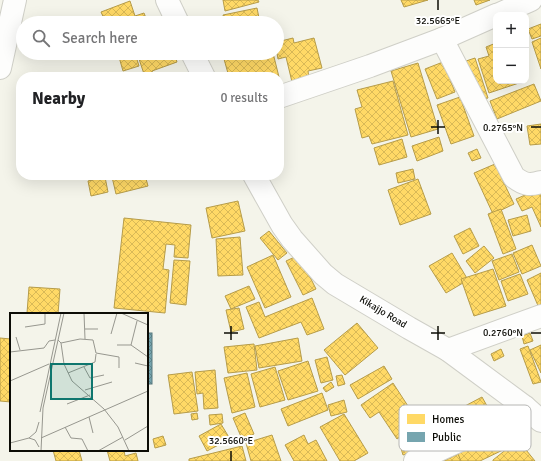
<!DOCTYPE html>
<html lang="en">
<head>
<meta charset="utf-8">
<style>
	:root { --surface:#fff; --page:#f6f6f6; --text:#202124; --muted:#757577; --line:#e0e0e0 }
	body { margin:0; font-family:Signika,sans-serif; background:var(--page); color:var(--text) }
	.controls { position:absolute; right:12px; top:12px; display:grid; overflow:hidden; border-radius:8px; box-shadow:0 4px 16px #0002 }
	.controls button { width:36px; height:36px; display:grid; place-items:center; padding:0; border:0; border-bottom:1px solid var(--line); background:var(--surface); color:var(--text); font:20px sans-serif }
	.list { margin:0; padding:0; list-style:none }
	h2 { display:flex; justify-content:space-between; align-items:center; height:52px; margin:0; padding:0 16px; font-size:17px }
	h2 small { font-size:13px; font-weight:400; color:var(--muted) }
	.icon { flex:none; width:22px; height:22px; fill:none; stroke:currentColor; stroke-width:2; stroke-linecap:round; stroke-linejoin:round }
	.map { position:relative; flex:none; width:541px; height:461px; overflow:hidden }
	.search { position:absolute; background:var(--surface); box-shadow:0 4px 16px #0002; left:16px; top:16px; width:268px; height:44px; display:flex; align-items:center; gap:10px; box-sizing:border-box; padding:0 14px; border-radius:22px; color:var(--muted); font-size:15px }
	.panel { position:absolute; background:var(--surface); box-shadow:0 4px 16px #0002; left:16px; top:72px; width:268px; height:108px; border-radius:16px }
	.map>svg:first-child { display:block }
	.homes { fill:url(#homes-cross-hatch); stroke:#b69c49 }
	.public { fill:url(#public-cross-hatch); stroke:#56777c }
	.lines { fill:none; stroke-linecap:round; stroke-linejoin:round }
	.minor-casing { stroke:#cfcfc7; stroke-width:24 }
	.primary-casing { stroke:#cfcfc7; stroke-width:24 }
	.minor { stroke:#fdfdfc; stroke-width:22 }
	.primary { stroke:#fdfdfc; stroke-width:22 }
	.ticks { fill:none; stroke:#0c0c06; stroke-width:1.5 }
	.labels { text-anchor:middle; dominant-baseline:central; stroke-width:4; stroke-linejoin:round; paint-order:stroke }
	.street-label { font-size:10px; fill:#0c0c06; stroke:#fff }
	.inset-road { fill:none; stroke:#97978f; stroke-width:1 }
	.view { fill:#0f766e; fill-opacity:0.15; stroke:#0f766e; stroke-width:2 }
	.inset-edge { fill:none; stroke:#0c0c06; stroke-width:2 }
	.key { fill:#fff; stroke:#b6b6b4; stroke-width:1 }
	.key-label { font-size:11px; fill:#0c0c06 }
	.ticks-label { font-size:10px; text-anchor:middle; fill:#0c0c06; stroke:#fff; stroke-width:4; stroke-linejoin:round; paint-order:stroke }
</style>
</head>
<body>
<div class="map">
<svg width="541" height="461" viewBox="0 0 541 461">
	<defs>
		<pattern id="homes-cross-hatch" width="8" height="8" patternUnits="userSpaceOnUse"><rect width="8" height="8" fill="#ffd966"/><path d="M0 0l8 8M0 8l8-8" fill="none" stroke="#d9b957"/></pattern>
		<pattern id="public-cross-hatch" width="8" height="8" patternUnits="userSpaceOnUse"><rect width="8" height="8" fill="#76a5af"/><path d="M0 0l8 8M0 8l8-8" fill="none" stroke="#5f858c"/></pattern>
	</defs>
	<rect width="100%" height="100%" fill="#f4f4ea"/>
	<g class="homes">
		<polygon points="223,0 258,0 259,2 225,11"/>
		<polygon points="401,0 428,0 404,7"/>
		<polygon points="474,0 490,0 476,5"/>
		<polygon points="130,1 135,16 144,13 148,23 106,23 101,12"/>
		<polygon points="257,8 260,23 225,23 223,15"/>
		<polygon points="541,24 541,36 532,39 528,29"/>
		<polygon points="293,38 294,43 314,38 322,68 308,71 309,78 292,82 286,57 278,59 277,53 277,42"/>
		<polygon points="541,38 541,69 532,42"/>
		<polygon points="496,43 496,81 525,81 489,93 478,59 489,56 486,47"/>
		<polygon points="135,53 139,66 123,71 119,57"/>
		<polygon points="137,53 174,53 177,62 152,71 154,77 145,77"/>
		<polygon points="235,53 273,53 279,77 229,77 224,59 236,56"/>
		<polygon points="475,58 488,98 479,101 466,61"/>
		<polygon points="443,62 455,92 437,99 425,69"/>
		<polygon points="418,63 438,129 411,137 391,71"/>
		<polygon points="393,81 408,135 372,144 369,136 362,138 355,109 362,107 357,90"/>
		<polygon points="534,84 541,101 497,119 490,101"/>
		<polygon points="460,97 474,136 451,144 437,105"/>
		<polygon points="541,124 541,144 530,145 527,126"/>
		<polygon points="439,137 443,151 417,161 412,146"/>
		<polygon points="402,139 407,157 379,165 374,148"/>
		<polygon points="477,149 481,158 472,161 468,153"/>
		<polygon points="495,164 514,204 493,214 474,173"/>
		<polygon points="413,169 415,179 398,183 396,173"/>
		<polygon points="118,175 145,175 148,186 116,194 112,177"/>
		<polygon points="105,177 108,192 91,196 88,181"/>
		<polygon points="418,179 431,214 400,225 388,190"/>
		<polygon points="541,188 541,227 532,207 522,211 516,199"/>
		<polygon points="238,201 245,231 212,238 206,208"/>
		<polygon points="501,209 516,249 503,254 488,214"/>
		<polygon points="527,215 531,231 513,236 508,220"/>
		<polygon points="124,218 191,225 188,258 174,257 175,245 166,244 163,269 169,270 165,313 114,308"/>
		<polygon points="470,228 479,246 463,254 454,236"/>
		<polygon points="269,231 287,253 278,260 260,238"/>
		<polygon points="240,237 243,275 218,276 216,239"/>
		<polygon points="532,245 541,266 522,274 513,253"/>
		<polygon points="484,246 494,258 475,273 466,261"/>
		<polygon points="452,253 468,280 446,293 429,266"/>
		<polygon points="512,254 519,272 499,280 492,261"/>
		<polygon points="273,255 291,297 265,308 247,267"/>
		<polygon points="299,255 316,289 303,295 286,261"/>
		<polygon points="174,260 190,261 186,305 170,303"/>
		<polygon points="493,269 506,306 474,316 461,279"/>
		<polygon points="541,273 541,307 539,308 527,280"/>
		<polygon points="520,274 528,294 508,301 501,281"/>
		<polygon points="249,286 255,299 231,309 225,296"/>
		<polygon points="29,287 60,289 58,314 27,313"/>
		<polygon points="312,298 324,329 307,335 301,322 259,338 246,307 259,302 265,317"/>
		<polygon points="239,308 244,329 231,332 226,310"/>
		<polygon points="357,323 378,348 345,375 324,350"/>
		<polygon points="530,333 533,341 524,344 522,336"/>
		<polygon points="0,338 11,339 11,402 0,401"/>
		<polygon points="298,338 302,361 259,368 255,346"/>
		<polygon points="254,344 257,370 228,373 224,347"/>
		<polygon points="541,345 541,373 530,350"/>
		<polygon points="528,346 541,382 533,384 520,349"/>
		<polygon points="501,349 504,356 494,361 491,354"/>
		<polygon points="327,357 333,380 321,383 315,360"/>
		<polygon points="308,361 318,391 288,400 278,371"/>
		<polygon points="384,366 392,379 358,399 350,385"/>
		<polygon points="275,367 285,400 260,407 251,374"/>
		<polygon points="215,370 218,408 204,409 203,393 197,394 195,372"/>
		<polygon points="192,372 198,411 174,414 168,375"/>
		<polygon points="247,373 255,407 232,413 224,378"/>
		<polygon points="342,375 345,384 338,386 336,376"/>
		<polygon points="331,382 334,387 326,392 323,388"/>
		<polygon points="393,383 419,423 397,439 379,412 370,418 361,405"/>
		<polygon points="322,393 328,410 288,426 281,409"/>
		<polygon points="482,397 491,413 456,433 446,416"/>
		<polygon points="344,400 347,412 331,416 328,405"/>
		<polygon points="197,413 198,419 192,420 191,414"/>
		<polygon points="245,413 254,434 242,439 233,418"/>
		<polygon points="222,414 223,423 210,425 209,415"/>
		<polygon points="344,414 368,453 354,461 340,461 320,427"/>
		<polygon points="221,424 230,439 207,451 199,436"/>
		<polygon points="496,427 507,448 480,461 459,461 453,449"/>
		<polygon points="272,435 281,461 251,461 246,443"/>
		<polygon points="304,435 308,444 316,440 327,461 294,461 285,445"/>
		<polygon points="163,436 166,445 155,448 153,439"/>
		<polygon points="518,440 535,461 493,461 493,460"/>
		<polygon points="413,441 416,451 403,455 400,445"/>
		<polygon points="242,446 246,461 189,461 189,459"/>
		<polygon points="53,450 79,450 82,461 56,461"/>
		<polygon points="107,450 124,450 125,456 136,453 138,461 110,461"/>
		<polygon points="458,454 461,461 444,461"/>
	</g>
	<rect class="public" x="147" y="333" width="5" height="51"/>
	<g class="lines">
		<g class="minor-casing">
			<g id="minor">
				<polyline points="167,0 178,23"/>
				<polyline points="497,15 531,0"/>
				<path d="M442,39l72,138c9,7 15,9 27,5"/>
				<polyline points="192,53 204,77"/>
				<polyline points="279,97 370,66 442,39 496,15"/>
				<polyline points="254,175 282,225 292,239 323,274 335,284 409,328 448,350 525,407 541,421"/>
				<polyline points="448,350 541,316"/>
				<polyline points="415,461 489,427 525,407"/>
			</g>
		</g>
		<g class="primary-casing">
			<polyline id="primary" points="0,68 15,0"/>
		</g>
		<use href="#minor" class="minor"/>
		<use href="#primary" class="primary"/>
	</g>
	<path class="ticks" d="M438,0v10M438,120v14M431,127h14M531,127h10M231,326v14M438,326v14M224,333h14M431,333h14M531,333h10M231,451v10"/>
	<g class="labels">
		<g class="street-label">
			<text transform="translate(383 312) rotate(31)">Kikajjo Road</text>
		</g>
	</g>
	<g transform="translate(10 313)">
		<rect width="138" height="138" fill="#f4f4ea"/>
		<path class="inset-road" d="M74,0l1,26M111,0l27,12M127,8l-6,24 17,12M15,14l20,-3v-11M75,16h13M101,21l6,-21M6,24l4,13M48,27l3,3 3,21 8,17 32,28 14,18 11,24M51,30l19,-4 13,1 3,13 23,4v11M107,32h14M0,39l34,-4 5,-7 6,-1M125,50l13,3M74,54l6,11 14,-3M58,60l27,-11 1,-8M0,68l39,-17M75,77l27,-8M57,91l23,-9M30,99l21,-99M79,104l4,16M55,114l6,11 11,1 6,12M19,125l6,2 4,7M31,125l107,-47M115,127l23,-14M0,130l19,-5 7,-6 3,-10M31,138l2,-43 21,-95M88,138l25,-14"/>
		<path class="view" d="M41,51h41v35h-41z"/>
		<rect width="138" height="138" class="inset-edge"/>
	</g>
	<rect x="399" y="405" width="132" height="46" rx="6" class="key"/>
	<rect x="407" y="414" width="18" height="10" fill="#ffd966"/>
	<rect x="407" y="432" width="18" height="10" fill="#76a5af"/>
	<g class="key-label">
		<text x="432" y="423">Homes</text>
		<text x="432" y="441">Public</text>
	</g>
	<g class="ticks-label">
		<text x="438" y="24">32.5665°E</text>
		<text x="503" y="131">0.2765°N</text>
		<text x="503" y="336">0.2760°N</text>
		<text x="231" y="444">32.5660°E</text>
	</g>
</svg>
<div class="controls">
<button>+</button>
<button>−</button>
</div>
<div class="search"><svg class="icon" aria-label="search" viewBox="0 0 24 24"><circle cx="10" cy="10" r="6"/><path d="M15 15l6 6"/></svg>Search here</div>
<section class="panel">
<h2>Nearby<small>0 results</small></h2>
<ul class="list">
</ul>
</section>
</div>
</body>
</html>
